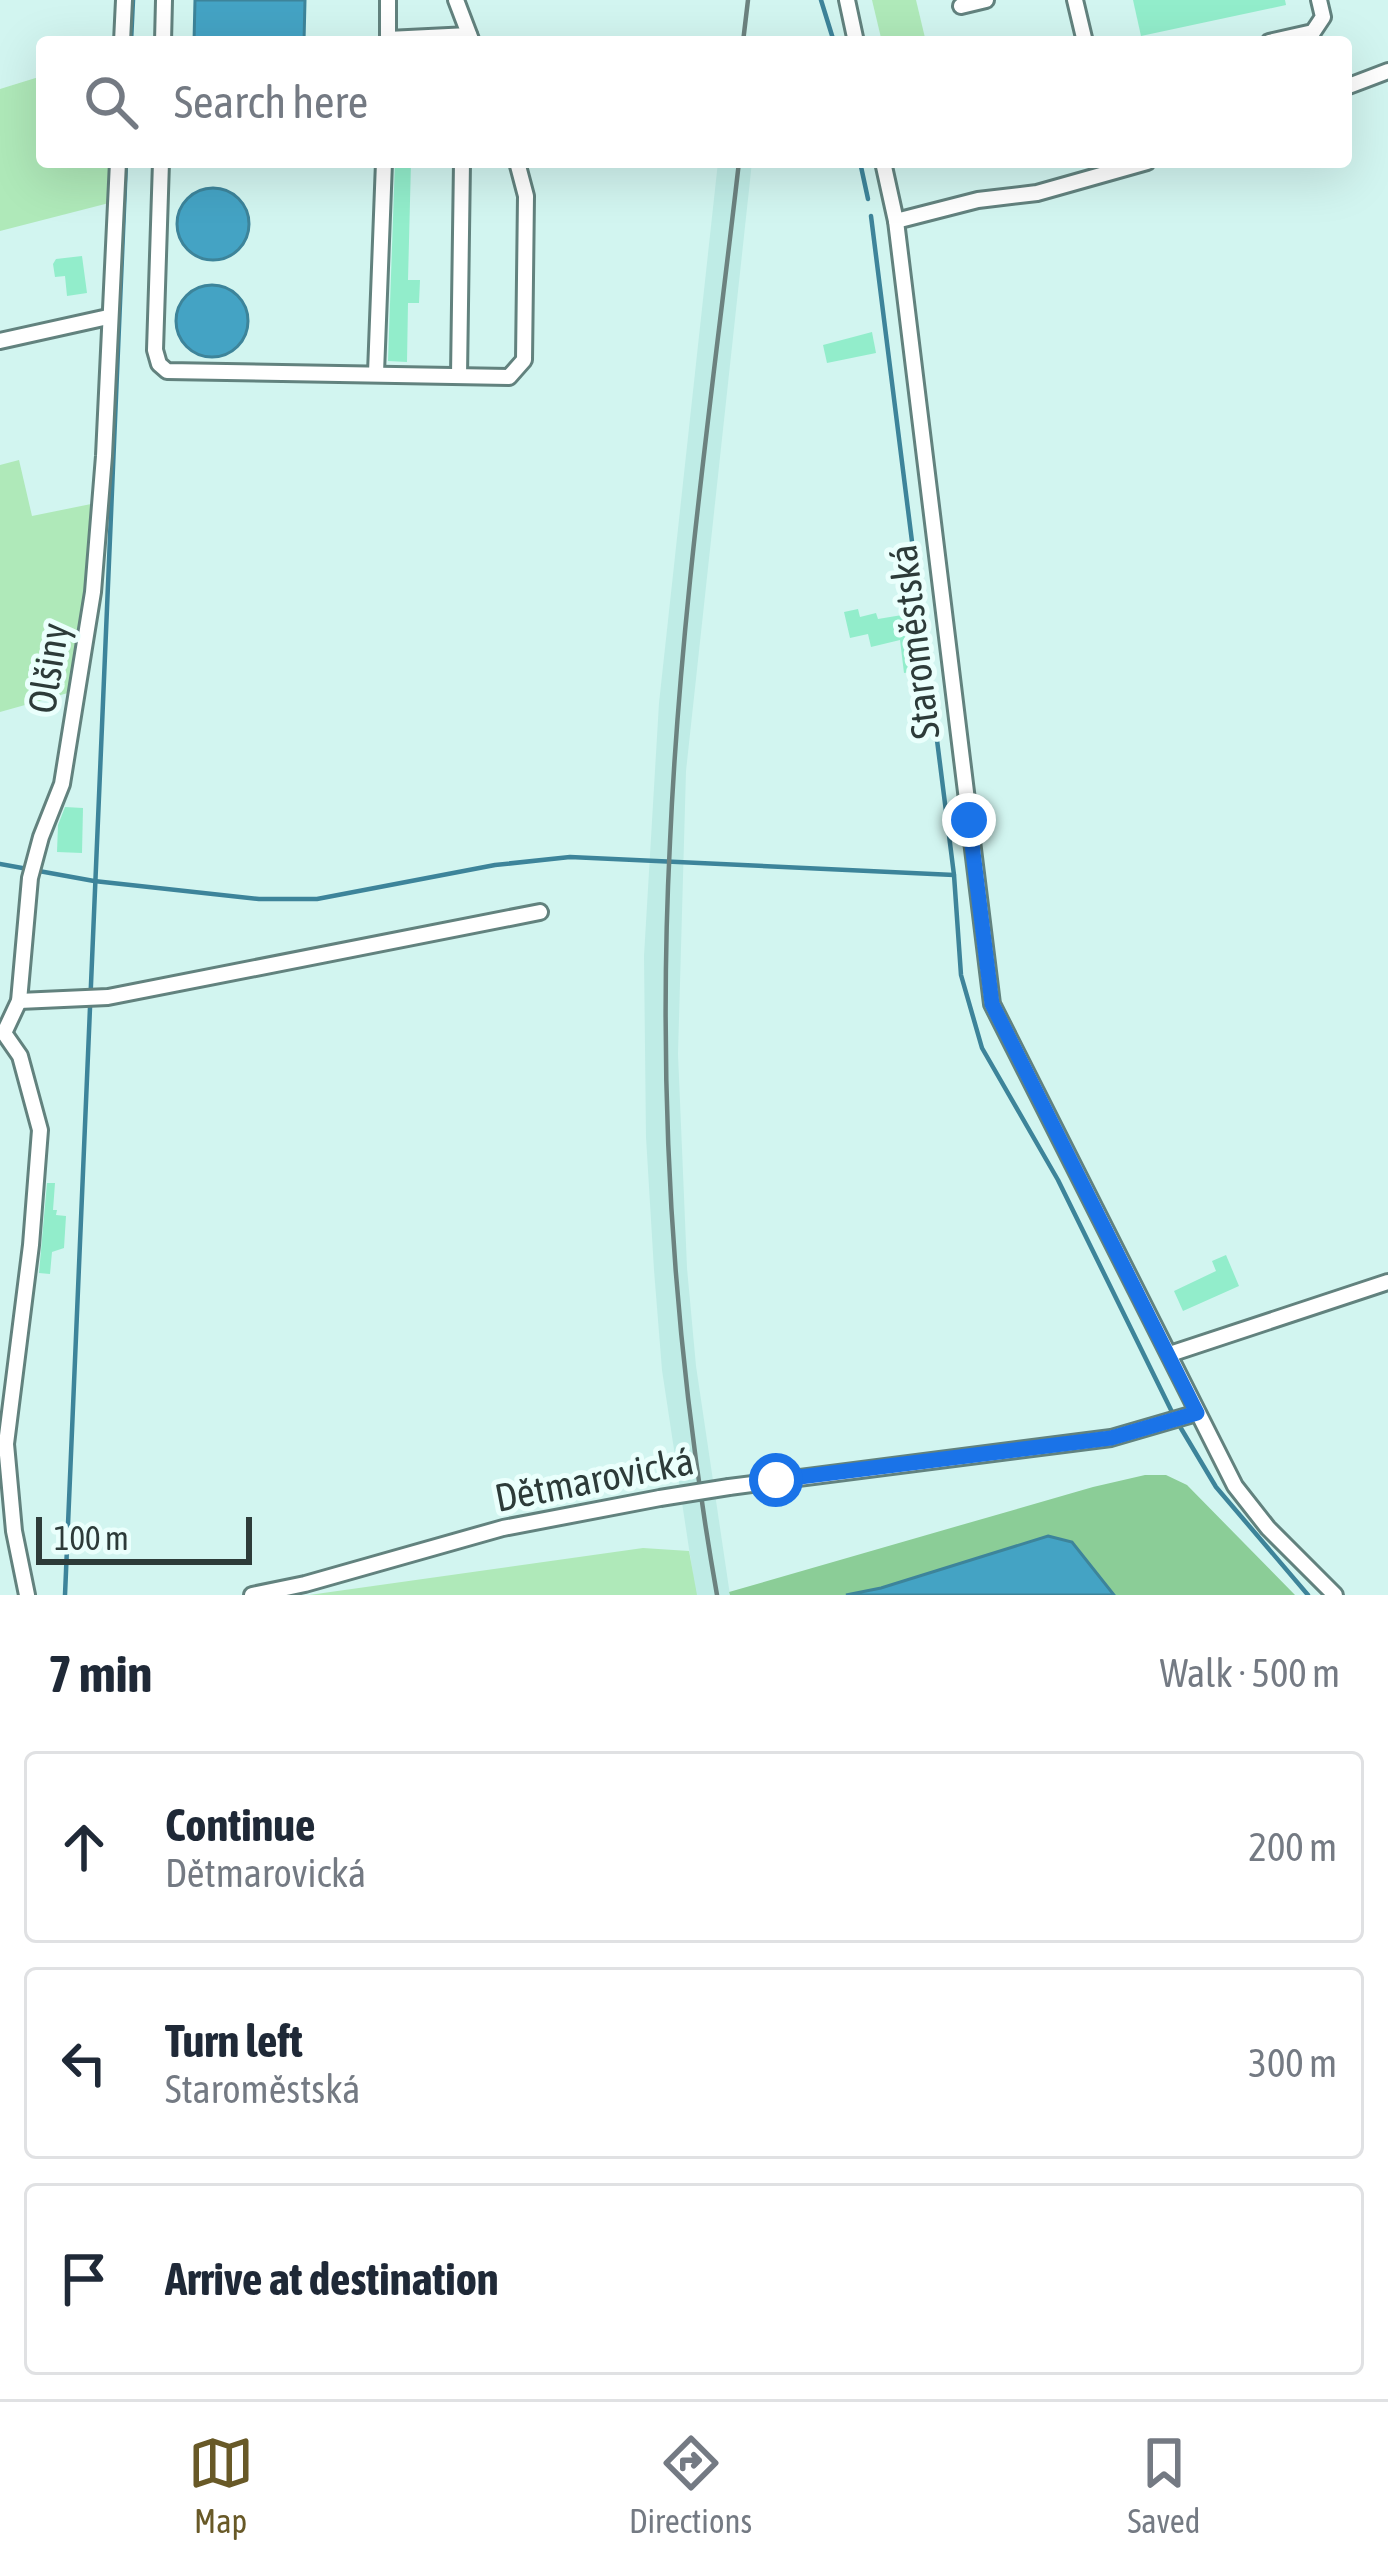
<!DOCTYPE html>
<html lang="en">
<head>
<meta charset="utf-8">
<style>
	:root { --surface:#fff; --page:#f6f6f7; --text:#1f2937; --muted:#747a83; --line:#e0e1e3; --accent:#685927 }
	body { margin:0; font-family:"Asap Condensed",sans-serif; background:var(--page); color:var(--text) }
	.scale { position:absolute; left:36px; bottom:30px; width:216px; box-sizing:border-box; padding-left:12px; border:6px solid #2d3b39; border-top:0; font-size:33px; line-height:42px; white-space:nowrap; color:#2d3b39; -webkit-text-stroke:9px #eafffc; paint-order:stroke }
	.stop { position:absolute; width:36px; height:36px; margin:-27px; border:9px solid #1a73e8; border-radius:50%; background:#fff }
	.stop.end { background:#1a73e8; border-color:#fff; box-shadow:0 3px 12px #0008 }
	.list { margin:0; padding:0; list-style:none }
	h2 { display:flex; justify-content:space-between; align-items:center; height:156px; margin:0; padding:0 48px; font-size:51px }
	h2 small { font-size:39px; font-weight:400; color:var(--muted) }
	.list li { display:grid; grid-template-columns:78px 1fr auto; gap:36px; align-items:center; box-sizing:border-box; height:192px; margin:0 24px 24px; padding:0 24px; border:3px solid var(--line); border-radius:12px }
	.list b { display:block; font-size:45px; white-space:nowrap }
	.list p { margin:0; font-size:39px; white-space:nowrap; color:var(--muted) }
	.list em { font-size:39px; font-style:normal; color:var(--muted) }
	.icon { flex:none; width:66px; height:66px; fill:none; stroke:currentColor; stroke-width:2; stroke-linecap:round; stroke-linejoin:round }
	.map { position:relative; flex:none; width:1388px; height:1595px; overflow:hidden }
	.search { position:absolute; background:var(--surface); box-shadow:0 12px 48px #0002; left:36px; right:36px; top:36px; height:132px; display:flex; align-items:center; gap:30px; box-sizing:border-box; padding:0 42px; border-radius:12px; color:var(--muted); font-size:45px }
	.sheet { height:804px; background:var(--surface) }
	nav { display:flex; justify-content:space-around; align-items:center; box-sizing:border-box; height:168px; border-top:3px solid var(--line); background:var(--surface); font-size:33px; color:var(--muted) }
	nav a { display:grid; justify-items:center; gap:6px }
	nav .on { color:var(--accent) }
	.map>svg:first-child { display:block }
	.built { fill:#bfece6 }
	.green { fill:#afe9b9 }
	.forest { fill:#8bcd97 }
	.water { fill:#44a3c4; stroke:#3d849a; stroke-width:3 }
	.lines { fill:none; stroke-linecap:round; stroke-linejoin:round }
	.stream { stroke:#3d849a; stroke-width:4.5 }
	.building { fill:#92edcb }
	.minor-casing { stroke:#62827e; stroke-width:20 }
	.minor { stroke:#fff; stroke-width:14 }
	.rail { stroke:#6c827f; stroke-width:4.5 }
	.minor-bridge-casing { stroke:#62827e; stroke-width:20; stroke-linecap:butt }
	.minor-bridge { stroke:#fff; stroke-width:14 }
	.route { stroke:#1a73e8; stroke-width:15 }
	.labels { text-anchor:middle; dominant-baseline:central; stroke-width:10; stroke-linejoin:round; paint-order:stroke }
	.street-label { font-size:39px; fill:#2d3b39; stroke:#eafffc }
</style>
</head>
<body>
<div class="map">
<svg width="1388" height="1595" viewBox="0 0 1388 1595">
	<rect width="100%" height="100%" fill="#d2f5f0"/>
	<polygon class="built" points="718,162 752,162 686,771 678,1054 687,1268 696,1366 730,1595 696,1595 662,1370 654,1270 646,1137 644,956 659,703"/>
	<g class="green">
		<polygon points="872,0 916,0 926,42 882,42"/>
		<polygon points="42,76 42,162 111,162 109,203 0,231 0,89"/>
		<polygon points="19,460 32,516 96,503 75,691 0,712 0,465"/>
		<polygon points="643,1548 689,1551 697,1595 309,1595"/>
	</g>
	<polygon class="forest" points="1145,1475 1166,1475 1187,1485 1295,1595 1114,1595 1106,1590 881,1588 846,1595 730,1595 729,1592 1093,1487"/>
	<g class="water">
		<polygon points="195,0 305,0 304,42 194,42"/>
		<circle cx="213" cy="224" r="36"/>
		<circle cx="212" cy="321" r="36"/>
		<polygon points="1048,1536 1072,1542 1114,1595 846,1595 881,1588"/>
	</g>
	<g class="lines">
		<g class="stream">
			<polyline points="821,0 834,42"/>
			<polyline points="131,42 133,0"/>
			<polyline points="860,162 868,199"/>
			<polyline points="871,216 954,875 961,975 982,1048 1058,1180 1173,1414"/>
			<polyline points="0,864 94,881 259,899 317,899 495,865 570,857 954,875"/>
			<polyline points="1179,1425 1216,1487 1308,1595"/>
			<polyline points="65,1595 126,162"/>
		</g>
	</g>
	<g class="building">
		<polygon points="1133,0 1285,0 1286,5 1141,36"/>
		<polygon points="395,162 411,162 408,280 420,280 419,303 408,303 407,362 388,361"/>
		<polygon points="82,256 87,293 67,296 65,276 55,277 53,264 56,259"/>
		<polygon points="872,332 876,353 827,363 823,345"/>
		<polygon points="858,609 860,617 876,613 878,619 914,613 923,670 904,673 900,640 871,647 868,634 850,638 844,612"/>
		<polygon points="65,807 83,808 82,853 57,852 58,825"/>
		<polygon points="47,1183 55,1183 53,1210 57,1210 56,1215 66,1216 64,1248 52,1252 50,1274 39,1273"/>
		<polygon points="1226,1255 1239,1286 1183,1311 1174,1291 1216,1271 1212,1261"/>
	</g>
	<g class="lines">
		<g class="minor-casing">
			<g id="minor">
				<polyline points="456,0 472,42"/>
				<polyline points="847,0 856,42"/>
				<polyline points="1075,0 1085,42"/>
				<polyline points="961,6 986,0"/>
				<polyline points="388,39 469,35"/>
				<polyline points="122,42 124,0"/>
				<polyline points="163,42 164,0"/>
				<polyline points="388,42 388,0"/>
				<polyline points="1269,42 1313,32 1323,17 1319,0"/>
				<polyline points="1346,87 1388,71"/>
				<polyline points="161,162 155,350 159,364 167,371 509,377 524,360 526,196 517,162"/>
				<polyline points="883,162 896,221 992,1004 1235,1486 1268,1528 1335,1595"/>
				<polyline points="896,221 978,200 1037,193 1147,162"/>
				<polyline points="0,341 108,317"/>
				<polyline points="376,373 384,162"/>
				<polyline points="459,376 462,162"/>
				<polyline points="19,1001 108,997 540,912"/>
				<polyline points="4,1033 19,1001 30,878 41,837 62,784 93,592 104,456 118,162"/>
				<polyline points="4,1033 20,1056 40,1130 31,1245 6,1444 14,1531 27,1595"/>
				<polyline points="1170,1354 1388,1282"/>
				<polyline points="729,1487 1111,1438 1197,1413"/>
				<polyline points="252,1595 305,1584 503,1528 660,1498"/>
			</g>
		</g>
		<use href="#minor" class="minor"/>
		<g class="rail">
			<polyline points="743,42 748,0"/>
			<path d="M717,1595c-44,-249 -60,-500 -47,-753 10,-227 43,-454 69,-680"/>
		</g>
		<g class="minor-bridge-casing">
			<polyline id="minor-bridge" points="660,1498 729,1487"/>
		</g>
		<use href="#minor-bridge" class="minor-bridge"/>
	</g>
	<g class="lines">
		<polyline class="route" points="776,1480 1111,1438 1197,1413 992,1004 969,820"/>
	</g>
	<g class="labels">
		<g class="street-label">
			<text transform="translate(914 642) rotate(-97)">Staroměstská</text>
			<text transform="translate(48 668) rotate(-81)">Olšiny</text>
			<text transform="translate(594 1479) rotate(-11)">Dětmarovická</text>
		</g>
	</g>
</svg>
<div class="scale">100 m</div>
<div class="stop" style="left:776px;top:1480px"></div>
<div class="stop end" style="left:969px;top:820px"></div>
<div class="search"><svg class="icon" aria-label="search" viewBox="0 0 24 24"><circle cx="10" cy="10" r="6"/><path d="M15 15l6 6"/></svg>Search here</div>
</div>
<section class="sheet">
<h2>7 min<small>Walk · 500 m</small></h2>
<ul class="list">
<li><svg class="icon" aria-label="ahead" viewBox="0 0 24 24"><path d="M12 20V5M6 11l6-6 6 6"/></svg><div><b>Continue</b><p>Dětmarovická</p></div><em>200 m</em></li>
<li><svg class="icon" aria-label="left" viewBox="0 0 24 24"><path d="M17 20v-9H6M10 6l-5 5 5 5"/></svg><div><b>Turn left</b><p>Staroměstská</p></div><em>300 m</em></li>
<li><svg class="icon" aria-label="arrive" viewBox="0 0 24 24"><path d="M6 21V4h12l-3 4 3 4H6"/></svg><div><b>Arrive at destination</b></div></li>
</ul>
</section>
<nav>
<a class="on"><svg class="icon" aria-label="map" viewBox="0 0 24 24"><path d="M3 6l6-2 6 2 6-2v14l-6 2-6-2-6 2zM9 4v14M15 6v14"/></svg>Map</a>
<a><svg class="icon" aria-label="directions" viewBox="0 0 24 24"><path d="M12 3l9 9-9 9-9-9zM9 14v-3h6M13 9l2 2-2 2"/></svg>Directions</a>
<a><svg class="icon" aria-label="saved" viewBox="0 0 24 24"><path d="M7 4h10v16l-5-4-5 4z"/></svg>Saved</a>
</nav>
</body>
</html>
